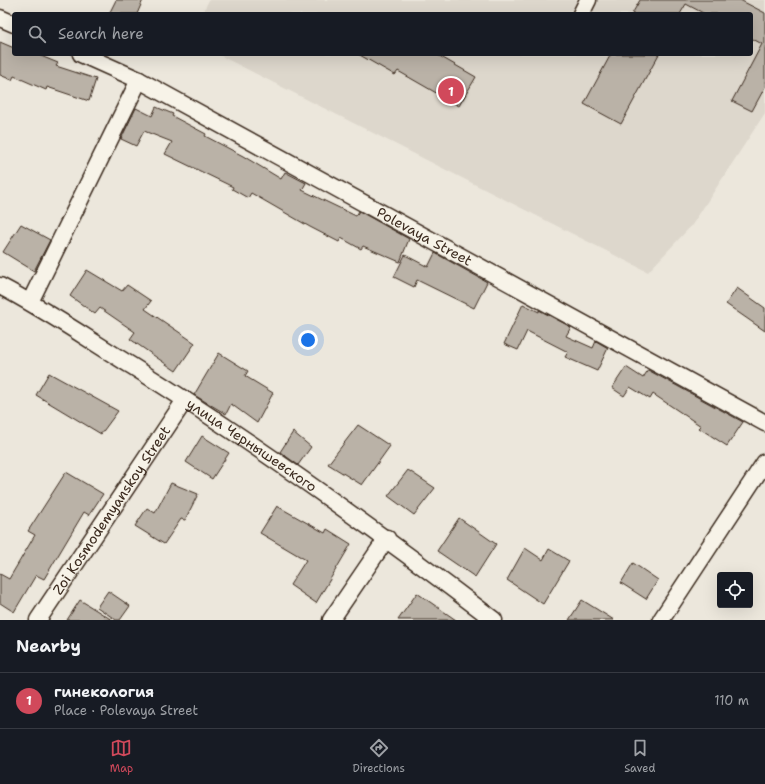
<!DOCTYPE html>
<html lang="en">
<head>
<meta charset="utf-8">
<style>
	:root { --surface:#171b24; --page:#20242c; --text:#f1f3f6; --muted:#9ea1a6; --line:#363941; --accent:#d1495b }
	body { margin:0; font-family:"Shantell Sans",sans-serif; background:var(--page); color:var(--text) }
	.controls { position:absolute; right:12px; bottom:12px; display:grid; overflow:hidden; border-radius:4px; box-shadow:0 4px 16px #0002 }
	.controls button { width:36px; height:36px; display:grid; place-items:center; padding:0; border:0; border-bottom:1px solid var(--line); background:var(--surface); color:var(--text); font:20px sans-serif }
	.you { position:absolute; left:308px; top:340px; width:14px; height:14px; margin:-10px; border:3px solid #fff; border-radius:50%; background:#1a73e8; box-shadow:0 0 0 6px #1a73e833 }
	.badge { display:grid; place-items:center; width:26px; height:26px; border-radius:50%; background:var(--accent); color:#fff; font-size:13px; font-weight:700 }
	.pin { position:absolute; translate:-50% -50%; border:2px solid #fff; box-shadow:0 1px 4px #0006 }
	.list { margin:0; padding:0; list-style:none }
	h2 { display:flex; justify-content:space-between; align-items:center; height:52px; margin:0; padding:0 16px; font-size:17px }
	h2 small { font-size:13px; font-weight:400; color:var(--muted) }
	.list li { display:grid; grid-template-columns:26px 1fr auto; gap:12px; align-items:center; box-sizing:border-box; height:56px; padding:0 16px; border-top:1px solid var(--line) }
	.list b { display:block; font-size:15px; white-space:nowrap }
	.list p { margin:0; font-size:13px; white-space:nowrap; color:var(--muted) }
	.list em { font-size:13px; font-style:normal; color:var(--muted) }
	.icon { flex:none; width:22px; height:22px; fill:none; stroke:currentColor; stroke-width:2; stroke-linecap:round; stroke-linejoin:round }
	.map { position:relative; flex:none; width:765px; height:620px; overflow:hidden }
	.search { position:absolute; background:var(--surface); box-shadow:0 4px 16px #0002; left:12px; right:12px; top:12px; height:44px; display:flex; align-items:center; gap:10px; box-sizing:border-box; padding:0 14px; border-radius:4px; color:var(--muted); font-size:15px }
	.sheet { height:108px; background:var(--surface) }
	nav { display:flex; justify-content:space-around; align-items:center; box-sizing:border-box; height:56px; border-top:1px solid var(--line); background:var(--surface); font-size:11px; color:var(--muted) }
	nav a { display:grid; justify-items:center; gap:2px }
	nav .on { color:var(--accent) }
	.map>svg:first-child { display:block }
	.built { fill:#ddd7cc }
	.building { fill:#bab2a7; stroke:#3b2a1e }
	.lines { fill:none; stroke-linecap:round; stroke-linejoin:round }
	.street-casing { stroke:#3b2a1e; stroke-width:19 }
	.street { stroke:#f7f3e8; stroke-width:16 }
	.labels { text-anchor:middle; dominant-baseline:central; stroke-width:3; stroke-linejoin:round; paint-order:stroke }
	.street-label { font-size:14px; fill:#3b2a1e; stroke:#f7f3e8 }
</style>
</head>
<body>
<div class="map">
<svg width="765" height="620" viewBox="0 0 765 620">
	<rect width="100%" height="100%" fill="#ece7dc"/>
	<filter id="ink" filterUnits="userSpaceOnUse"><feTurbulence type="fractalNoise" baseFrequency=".025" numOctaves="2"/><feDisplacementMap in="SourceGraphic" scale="8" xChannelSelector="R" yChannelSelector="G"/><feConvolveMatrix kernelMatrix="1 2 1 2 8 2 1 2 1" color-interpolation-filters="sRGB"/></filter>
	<g filter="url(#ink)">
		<polygon class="built" points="209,0 765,0 765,113 692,225 648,272 217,54 751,54 751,14 202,14"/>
		<g class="building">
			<polygon points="116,0 143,0 137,14 109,14"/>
			<polygon points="640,0 740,0 765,13 765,87 752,111 732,101 762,44 751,38 751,14 705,14 686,4 680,14 632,14"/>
			<polygon points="0,42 14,48 14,54 36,54 58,63 56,66 96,79 89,101 47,87 46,90 14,76 12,80 0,75"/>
			<polygon points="358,54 436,54 476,77 459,106 398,71 395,75"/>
			<polygon points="611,54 659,54 621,124 584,104"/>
			<polygon points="156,107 173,114 172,116 206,134 205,136 243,156 281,179 285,172 306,183 302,190 356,216 359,211 409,239 400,262 363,246 361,249 341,238 339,242 310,227 251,193 248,198 232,189 233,187 165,154 172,142 144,131 136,146 121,139 136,108 152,116"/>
			<polygon points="21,224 50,240 34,271 3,252"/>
			<polygon points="435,253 487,282 474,308 417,280 414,287 394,277 405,255 428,267"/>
			<polygon points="87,270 122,291 127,285 151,301 145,309 195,343 176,371 130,339 135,332 100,308 95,314 70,296"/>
			<polygon points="737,288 765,308 765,331 726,304"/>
			<polygon points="523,304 539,312 539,310 571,327 566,336 593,348 596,341 608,348 597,371 565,357 568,352 527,331 518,350 504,344"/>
			<polygon points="219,353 248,371 245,376 273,393 257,423 231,404 226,414 194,395"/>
			<polygon points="626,367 643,378 648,370 743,422 727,446 699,428 701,426 653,394 650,399 630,387 624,396 612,388"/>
			<polygon points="49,373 118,411 101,434 36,395"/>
			<polygon points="358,425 390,446 362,485 328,464"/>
			<polygon points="293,432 311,447 298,465 280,452"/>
			<polygon points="202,436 229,453 212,479 186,462"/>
			<polygon points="408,470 435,488 414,515 388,496"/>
			<polygon points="66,472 103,494 89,515 84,512 44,579 36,575 14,612 0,603 0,574 9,579 35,535 28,531"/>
			<polygon points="171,483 198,494 185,520 181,519 164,544 135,526 147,508 155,513"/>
			<polygon points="277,506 325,533 327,529 351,544 316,603 290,585 306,560 260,533"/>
			<polygon points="459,518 496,544 475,577 437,551"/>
			<polygon points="525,548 543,560 549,549 569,561 543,604 507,580"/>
			<polygon points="633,563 658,580 646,599 621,583"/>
			<polygon points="108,591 130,606 120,620 116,620 97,607"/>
			<polygon points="417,593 456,620 398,620"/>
			<polygon points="80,600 112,620 67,620"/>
			<polygon points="582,600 614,620 569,620"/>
		</g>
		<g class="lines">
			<g class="street-casing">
				<g id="street">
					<polyline points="581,14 588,0"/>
					<polyline points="0,18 14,24"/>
					<path id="s1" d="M81,54l58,26 626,343"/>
					<path id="s2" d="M0,286c46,24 88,53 132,80 125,78 245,165 362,254"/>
					<polyline points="30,302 139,80"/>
					<path id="s3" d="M38,620l147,-220"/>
					<polyline points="331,620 387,538"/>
					<polyline points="661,620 765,462"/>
				</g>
			</g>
			<use href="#street" class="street"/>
		</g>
	</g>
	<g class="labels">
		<g class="street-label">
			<text stroke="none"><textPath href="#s1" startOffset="389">Polevaya Street</textPath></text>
			<text stroke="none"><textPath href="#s2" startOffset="298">улица Чернышевского</textPath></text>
			<text stroke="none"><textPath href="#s3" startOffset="132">Zoi Kosmodemyanskoy Street</textPath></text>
		</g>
	</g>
</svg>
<div class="controls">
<button><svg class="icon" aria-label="locate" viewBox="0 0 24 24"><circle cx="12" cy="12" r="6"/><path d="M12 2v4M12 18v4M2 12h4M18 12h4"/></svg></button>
</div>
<div class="you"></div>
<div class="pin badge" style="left:451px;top:91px">1</div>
<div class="search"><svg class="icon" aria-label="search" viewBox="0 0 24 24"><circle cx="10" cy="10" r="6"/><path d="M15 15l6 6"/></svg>Search here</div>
</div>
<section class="sheet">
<h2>Nearby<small></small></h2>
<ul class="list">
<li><span class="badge">1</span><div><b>гинекология</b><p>Place · Polevaya Street</p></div><em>110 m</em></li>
</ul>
</section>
<nav>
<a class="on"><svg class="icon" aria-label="map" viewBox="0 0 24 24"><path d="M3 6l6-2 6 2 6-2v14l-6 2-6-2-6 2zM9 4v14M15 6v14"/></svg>Map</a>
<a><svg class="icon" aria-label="directions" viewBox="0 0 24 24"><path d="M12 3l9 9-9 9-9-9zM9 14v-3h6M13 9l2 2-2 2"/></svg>Directions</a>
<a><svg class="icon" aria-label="saved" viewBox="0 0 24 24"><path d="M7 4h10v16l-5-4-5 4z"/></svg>Saved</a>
</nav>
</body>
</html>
